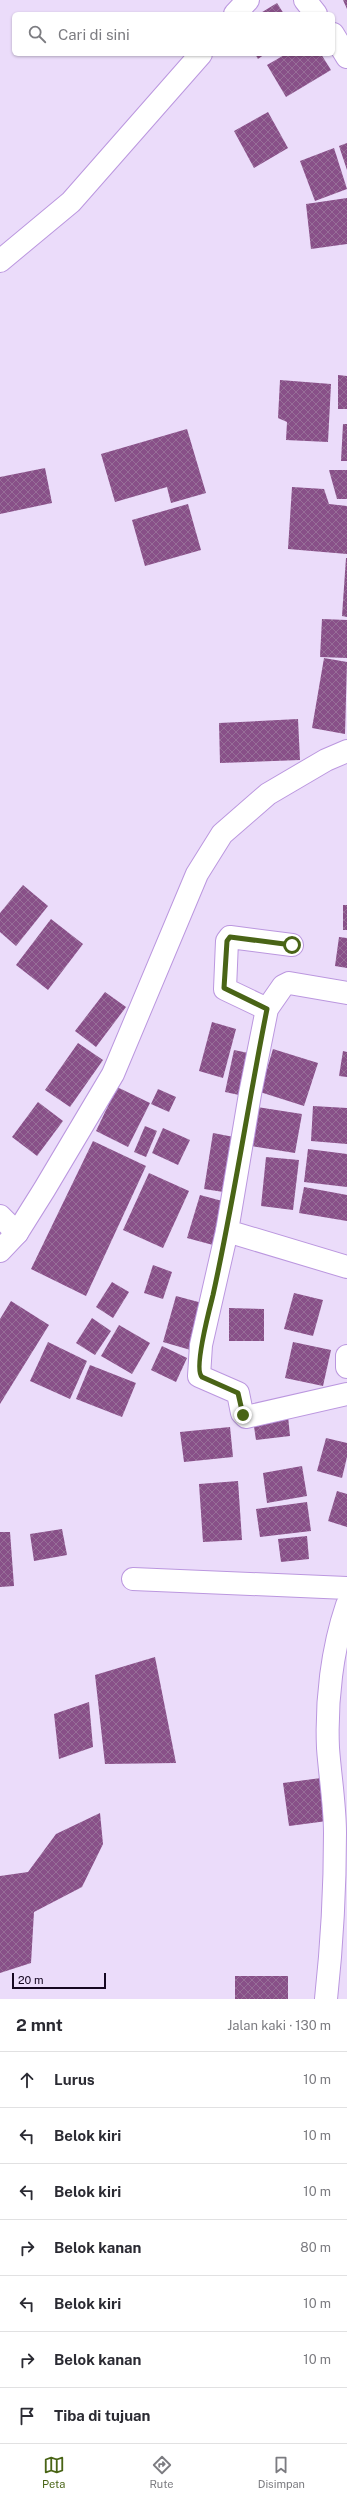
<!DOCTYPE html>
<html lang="id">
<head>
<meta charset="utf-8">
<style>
	:root { --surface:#fff; --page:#f7f7f7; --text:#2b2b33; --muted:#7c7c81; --line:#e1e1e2; --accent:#496416 }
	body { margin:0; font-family:"Public Sans",sans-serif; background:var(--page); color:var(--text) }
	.scale { position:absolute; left:12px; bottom:10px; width:94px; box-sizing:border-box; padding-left:4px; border:2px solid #150721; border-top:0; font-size:11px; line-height:14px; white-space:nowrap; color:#150721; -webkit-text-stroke:3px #ebdcfa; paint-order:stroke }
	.stop { position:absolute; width:12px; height:12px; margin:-9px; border:3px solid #496416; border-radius:50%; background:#fff }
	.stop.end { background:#496416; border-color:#fff; box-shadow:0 1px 4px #0008 }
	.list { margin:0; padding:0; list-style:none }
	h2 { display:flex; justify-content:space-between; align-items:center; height:52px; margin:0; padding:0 16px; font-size:17px }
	h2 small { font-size:13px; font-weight:400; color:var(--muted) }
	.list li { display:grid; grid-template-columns:26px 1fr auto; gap:12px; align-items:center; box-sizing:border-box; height:56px; padding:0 16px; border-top:1px solid var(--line) }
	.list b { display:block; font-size:15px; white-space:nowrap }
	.list em { font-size:13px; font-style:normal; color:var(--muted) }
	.icon { flex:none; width:22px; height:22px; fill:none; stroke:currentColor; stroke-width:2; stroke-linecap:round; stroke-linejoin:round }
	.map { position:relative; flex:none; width:347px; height:1999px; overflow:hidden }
	.search { position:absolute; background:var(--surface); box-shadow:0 1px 3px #0004; left:12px; right:12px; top:12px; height:44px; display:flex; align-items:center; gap:10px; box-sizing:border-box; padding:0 14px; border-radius:6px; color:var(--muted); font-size:15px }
	.sheet { height:444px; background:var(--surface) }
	nav { display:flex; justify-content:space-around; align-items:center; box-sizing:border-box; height:56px; border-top:1px solid var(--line); background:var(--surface); font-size:11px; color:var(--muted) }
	nav a { display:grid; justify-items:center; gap:2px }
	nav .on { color:var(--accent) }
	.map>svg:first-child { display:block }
	.building { fill:url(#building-cross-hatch) }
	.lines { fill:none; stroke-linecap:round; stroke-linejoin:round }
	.minor-casing { stroke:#bb97df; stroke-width:24 }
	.minor { stroke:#fff; stroke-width:22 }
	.route { stroke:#496416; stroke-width:5 }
</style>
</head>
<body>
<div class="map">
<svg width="347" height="1999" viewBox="0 0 347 1999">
	<defs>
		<pattern id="building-cross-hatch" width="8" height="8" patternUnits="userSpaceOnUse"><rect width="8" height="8" fill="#885088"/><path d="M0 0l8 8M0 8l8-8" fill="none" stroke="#976e98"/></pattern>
	</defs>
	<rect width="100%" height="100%" fill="#ebdcfa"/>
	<g class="building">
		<polygon points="343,0 347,0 347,9"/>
		<polygon points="277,3 284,14 259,14"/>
		<polygon points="255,54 265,54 258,59"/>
		<polygon points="286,54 321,54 331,70 286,97 267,65"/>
		<polygon points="268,112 288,148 254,168 234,131"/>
		<polygon points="347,143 347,170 339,146"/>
		<polygon points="334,148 347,189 315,201 300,161"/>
		<polygon points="347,198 347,244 311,249 306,204"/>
		<polygon points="338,375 347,376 347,409 338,409"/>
		<polygon points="280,380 331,384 328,442 286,440 287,422 278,418"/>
		<polygon points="343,424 347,424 347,461 341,461"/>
		<polygon points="187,429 206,493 171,503 167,487 115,502 101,454"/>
		<polygon points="45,468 52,503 0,514 0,477"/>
		<polygon points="329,470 347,470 347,499 337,499"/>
		<polygon points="292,487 324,489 329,504 347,506 347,554 288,549"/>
		<polygon points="188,504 201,550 145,566 132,520"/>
		<polygon points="346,558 347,558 347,617 342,616"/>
		<polygon points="322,619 347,620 347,658 320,657"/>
		<polygon points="324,658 347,662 345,734 312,728"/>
		<polygon points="298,719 300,760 220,763 219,723"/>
		<polygon points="23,885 48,906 16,946 0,932 0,913"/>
		<rect x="343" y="905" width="4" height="25"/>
		<polygon points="51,919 83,944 48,990 16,965"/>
		<polygon points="339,937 347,938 347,968 335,966"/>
		<polygon points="105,992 126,1007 96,1047 75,1031"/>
		<polygon points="212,1022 236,1029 223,1078 199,1071"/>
		<polygon points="78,1043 103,1060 70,1107 45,1090"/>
		<polygon points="273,1049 318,1063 304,1106 260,1092"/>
		<polygon points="234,1050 253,1054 244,1096 225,1092"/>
		<polygon points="343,1051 347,1052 347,1077 339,1076"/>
		<polygon points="117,1087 150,1103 128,1147 96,1131"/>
		<polygon points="158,1089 176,1097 169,1112 151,1104"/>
		<polygon points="38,1102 63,1121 37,1156 12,1137"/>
		<polygon points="313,1106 347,1108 347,1144 311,1141"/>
		<polygon points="257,1107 302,1114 295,1153 251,1146"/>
		<polygon points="145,1126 157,1131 146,1157 134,1152"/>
		<polygon points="163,1128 190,1140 178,1165 152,1153"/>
		<polygon points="213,1133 239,1138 230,1193 204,1189"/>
		<polygon points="93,1141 146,1166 86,1296 31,1269"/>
		<polygon points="308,1149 347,1154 347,1187 304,1182"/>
		<polygon points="266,1157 299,1160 293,1210 261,1206"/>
		<polygon points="149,1173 189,1191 163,1248 123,1230"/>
		<polygon points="304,1187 347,1195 347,1221 299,1213"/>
		<polygon points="200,1195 226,1202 213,1245 187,1238"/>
		<polygon points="153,1265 172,1272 163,1299 144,1293"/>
		<polygon points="112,1282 129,1292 113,1318 96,1307"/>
		<polygon points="294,1293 323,1300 313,1336 284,1329"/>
		<polygon points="176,1296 206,1304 194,1351 163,1342"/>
		<polygon points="11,1301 49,1325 0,1404 0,1319"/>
		<polygon points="229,1308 264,1309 264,1341 229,1341"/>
		<polygon points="92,1318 111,1331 95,1355 76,1343"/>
		<polygon points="119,1325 150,1343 132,1374 101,1356"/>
		<polygon points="48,1342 87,1361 70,1399 30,1381"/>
		<polygon points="293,1342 331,1350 323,1386 285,1378"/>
		<polygon points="162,1346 187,1358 176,1382 151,1370"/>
		<polygon points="90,1365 136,1383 122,1417 76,1399"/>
		<polygon points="288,1416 290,1436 256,1440 253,1420"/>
		<polygon points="230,1427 233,1457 184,1462 180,1432"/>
		<polygon points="326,1438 347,1443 347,1457 342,1478 317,1471"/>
		<polygon points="302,1466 307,1496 267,1503 263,1473"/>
		<polygon points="238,1481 242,1540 203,1542 199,1484"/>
		<polygon points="337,1491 347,1494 347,1527 328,1521"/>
		<polygon points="307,1502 311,1531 260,1537 256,1509"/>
		<polygon points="62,1529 67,1555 34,1561 30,1534"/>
		<polygon points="0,1532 10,1532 14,1586 0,1587"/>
		<polygon points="307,1536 309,1559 281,1562 278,1539"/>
		<polygon points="155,1657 176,1763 105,1764 95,1675"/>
		<polygon points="89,1702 93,1747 59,1759 54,1714"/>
		<polygon points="321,1778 327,1821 289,1826 283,1783"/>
		<polygon points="100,1813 103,1844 82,1887 34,1912 31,1963 0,1973 0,1876 28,1872 56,1834"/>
		<rect x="235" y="1976" width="53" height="23"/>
	</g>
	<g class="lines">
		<g class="minor-casing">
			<g id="minor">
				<polyline points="305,0 316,14"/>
				<polyline points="235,14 248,0"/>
				<polyline points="333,34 347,57"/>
				<polyline points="0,261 71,202 201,54"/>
				<polyline points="347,993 289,983 283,986 267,1009 250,1094 227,1231 347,1267"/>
				<polyline points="267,1009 225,989 227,941 230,937 292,945"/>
				<polyline points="0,1216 17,1233"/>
				<polyline points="227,1231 201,1345 199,1376 238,1393 242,1413 246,1417 347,1394"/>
				<polyline points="0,1251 17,1233 44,1190 113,1074 197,874 222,834 268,794 326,760 347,751"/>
				<polyline points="347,1356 347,1367"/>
				<polyline points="133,1579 347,1588"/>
				<path d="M326,1999c6,-55 9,-111 9,-166 0,-28 -5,-57 -7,-85 -2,-47 4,-99 19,-143"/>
			</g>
		</g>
		<use href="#minor" class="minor"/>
	</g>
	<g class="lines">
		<path class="route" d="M243,1415l-5,-22 -36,-16c-9,-7 8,-70 11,-82 21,-95 35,-191 54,-286l-43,-21 3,-47 3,-4 62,8"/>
	</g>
</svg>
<div class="scale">20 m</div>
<div class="stop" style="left:292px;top:945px"></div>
<div class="stop end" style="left:243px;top:1415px"></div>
<div class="search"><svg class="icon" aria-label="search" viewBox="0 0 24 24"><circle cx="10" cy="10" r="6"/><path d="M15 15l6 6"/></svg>Cari di sini</div>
</div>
<section class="sheet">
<h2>2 mnt<small>Jalan kaki · 130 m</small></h2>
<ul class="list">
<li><svg class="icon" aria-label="ahead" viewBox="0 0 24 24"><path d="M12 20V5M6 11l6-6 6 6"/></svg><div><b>Lurus</b></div><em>10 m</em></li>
<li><svg class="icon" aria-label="left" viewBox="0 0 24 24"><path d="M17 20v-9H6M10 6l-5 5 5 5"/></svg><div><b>Belok kiri</b></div><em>10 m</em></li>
<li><svg class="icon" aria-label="left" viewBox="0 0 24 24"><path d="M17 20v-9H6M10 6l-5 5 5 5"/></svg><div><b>Belok kiri</b></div><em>10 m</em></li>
<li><svg class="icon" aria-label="right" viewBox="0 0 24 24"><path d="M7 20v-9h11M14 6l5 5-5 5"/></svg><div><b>Belok kanan</b></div><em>80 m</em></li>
<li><svg class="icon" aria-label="left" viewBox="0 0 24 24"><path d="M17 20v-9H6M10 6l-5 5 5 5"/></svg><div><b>Belok kiri</b></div><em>10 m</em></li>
<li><svg class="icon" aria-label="right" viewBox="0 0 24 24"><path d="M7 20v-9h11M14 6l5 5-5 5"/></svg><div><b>Belok kanan</b></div><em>10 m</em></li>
<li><svg class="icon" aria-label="arrive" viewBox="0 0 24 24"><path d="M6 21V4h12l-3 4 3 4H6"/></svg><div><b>Tiba di tujuan</b></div></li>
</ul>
</section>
<nav>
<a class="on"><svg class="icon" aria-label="map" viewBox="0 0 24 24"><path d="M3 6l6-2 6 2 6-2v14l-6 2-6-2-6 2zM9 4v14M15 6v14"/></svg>Peta</a>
<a><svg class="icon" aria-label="directions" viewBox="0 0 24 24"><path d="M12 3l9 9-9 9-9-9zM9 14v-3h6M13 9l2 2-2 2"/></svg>Rute</a>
<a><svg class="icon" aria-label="saved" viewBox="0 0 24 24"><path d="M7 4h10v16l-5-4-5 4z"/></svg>Disimpan</a>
</nav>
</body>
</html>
